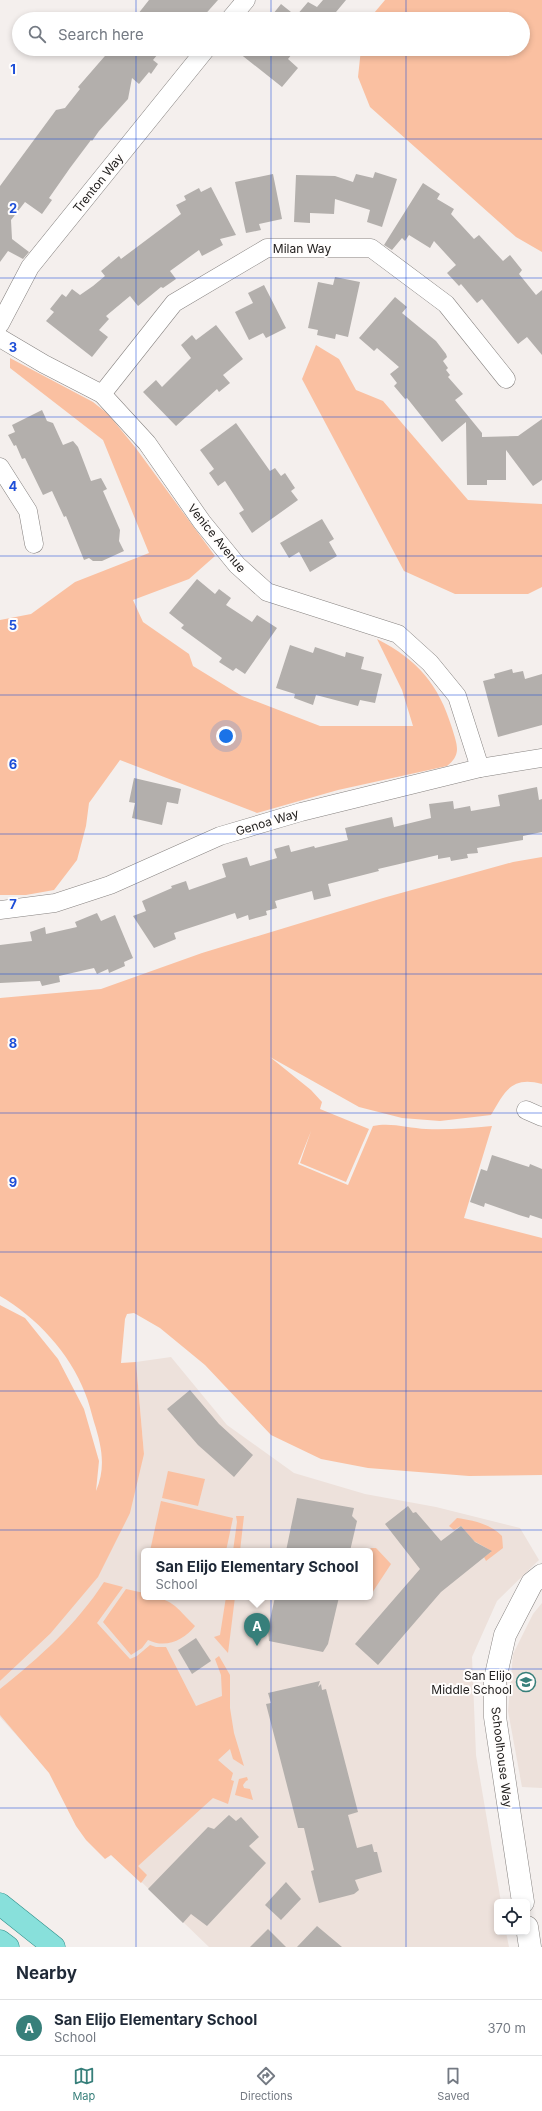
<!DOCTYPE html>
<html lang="en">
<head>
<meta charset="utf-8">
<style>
	:root { --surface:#fff; --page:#f6f6f7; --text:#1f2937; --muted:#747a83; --line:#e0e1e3; --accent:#377f7a }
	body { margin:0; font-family:Inter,sans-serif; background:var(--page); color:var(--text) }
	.controls { position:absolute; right:12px; bottom:12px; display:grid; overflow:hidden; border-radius:6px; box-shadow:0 2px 6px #0003 }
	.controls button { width:36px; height:36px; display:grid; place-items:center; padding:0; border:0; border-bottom:1px solid var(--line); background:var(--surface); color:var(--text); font:20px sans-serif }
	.you { position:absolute; left:226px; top:736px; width:14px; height:14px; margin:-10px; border:3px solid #fff; border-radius:50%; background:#1a73e8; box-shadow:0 0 0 6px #1a73e833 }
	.badge { display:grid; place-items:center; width:26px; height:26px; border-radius:50%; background:var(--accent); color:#fff; font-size:13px; font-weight:700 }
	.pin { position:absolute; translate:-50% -33px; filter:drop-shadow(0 1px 2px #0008) }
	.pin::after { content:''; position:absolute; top:21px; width:14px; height:12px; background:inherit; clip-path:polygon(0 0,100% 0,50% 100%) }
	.popup { position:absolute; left:141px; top:1548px; width:232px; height:52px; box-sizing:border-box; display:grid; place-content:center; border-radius:6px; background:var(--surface); filter:drop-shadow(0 1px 3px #0005); font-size:13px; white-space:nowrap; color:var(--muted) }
	.popup b { font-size:15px; color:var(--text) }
	.popup::after { content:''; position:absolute; left:50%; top:100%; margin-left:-8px; border:8px solid transparent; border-top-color:var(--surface) }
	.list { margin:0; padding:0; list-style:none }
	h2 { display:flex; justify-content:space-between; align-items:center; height:52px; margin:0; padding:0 16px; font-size:17px }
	h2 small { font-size:13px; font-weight:400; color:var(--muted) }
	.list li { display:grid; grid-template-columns:26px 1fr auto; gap:12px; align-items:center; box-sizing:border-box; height:56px; padding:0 16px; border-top:1px solid var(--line) }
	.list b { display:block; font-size:15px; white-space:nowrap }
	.list p { margin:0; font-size:13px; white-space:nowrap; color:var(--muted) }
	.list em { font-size:13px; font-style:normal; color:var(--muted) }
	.icon { flex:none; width:22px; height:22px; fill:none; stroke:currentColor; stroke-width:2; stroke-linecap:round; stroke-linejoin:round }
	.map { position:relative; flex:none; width:542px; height:1947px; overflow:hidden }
	.search { position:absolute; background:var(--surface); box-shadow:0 2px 6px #0003; left:12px; right:12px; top:12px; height:44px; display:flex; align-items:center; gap:10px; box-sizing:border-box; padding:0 14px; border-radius:22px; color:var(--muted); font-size:15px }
	.sheet { height:108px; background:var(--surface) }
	nav { display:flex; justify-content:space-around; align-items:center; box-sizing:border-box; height:56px; border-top:1px solid var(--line); background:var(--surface); font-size:11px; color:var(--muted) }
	nav a { display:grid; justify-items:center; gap:2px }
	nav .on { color:var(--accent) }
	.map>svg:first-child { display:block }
	.built { fill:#ede1db; fill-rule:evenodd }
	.green { fill:#fac0a1 }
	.building { fill:#b3afac }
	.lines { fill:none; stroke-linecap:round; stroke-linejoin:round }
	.minor-casing { stroke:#878381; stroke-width:19 }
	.tertiary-casing { stroke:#878381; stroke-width:23 }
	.primary-casing { stroke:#308f8a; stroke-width:23 }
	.minor { stroke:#fff; stroke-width:18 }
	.tertiary { stroke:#fff; stroke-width:22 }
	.primary { stroke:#88e0db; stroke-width:22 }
	.grid { fill:none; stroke:#1d4ed8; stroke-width:1; stroke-opacity:0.55 }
	.labels { text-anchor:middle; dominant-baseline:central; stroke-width:4; stroke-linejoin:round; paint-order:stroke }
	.street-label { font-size:12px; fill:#22201f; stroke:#fffdfc }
	.poi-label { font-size:12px; fill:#22201f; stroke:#fffdfc; text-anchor:end }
	.grid-label { font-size:13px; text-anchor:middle; font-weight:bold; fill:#1d4ed8; stroke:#fffdfc; stroke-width:4; stroke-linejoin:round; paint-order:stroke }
</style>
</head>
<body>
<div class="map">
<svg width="542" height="1947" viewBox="0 0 542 1947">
	<rect width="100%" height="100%" fill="#f4efed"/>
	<g class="built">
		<path d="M171,1357l56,68 67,48 71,21 71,13 84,21 19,32 -42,41 -25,56 4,98 25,147h-4v30h9l3,15h-300l-140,-135 -12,-32 -57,-63v-36l50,-47 94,-180 -8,-92zM144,1551h226v46h-226z"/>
		<polygon points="542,1603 542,1788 522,1787 508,1711 513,1654 533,1614"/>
	</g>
	<g class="green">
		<polygon points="385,0 542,0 542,252 516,237 370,107 358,77 361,49 523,49 523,19 369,19"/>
		<polygon points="316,345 339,359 356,390 383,401 468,500 542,504 542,587 528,594 455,594 404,571 302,379"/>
		<path d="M10,358l83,44 15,12 27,33 80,109 -26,23 -56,21 10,22 46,32 4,12 49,30 78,30h93l-11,-36 -25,-51c41,21 62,46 75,89 5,17 10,26 -5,38l-109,24 -81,23 -137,-53 -31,43 -3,23 -9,34 -23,30 -28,5h-26v-275l31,-6 44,-32 74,-29 -46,-113 -93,-72z"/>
		<path d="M542,857v227c-31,-9 -38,9 -51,31l-51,6 -38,-3 -43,-11 -89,-50 41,33 11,12 -2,7 49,20 -23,53 -46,-19 11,-32 -13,33 50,21 25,-59c17,-4 36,2 53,3 22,1 44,-1 66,-3l-28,92 78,20v237l-73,1 -101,-8 -47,-9 -50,-24 -66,-70 -45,-37 -26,-15 -7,1 -2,5 -4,44 15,-1 8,92 -14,59 -32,64 -48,57 -50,47v-376l25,13 33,41 26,50 15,52 -3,30c10,-23 6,-44 -2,-69 -3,-10 -5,-20 -9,-29 -15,-40 -49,-76 -85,-97v-298l101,-9 101,-36 181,-55 130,-36z"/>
		<polygon points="168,1471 205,1479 198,1506 162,1498"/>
		<polygon points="161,1501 233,1518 226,1551 150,1551"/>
		<polygon points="236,1516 244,1516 240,1551 233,1551 237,1522"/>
		<path d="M457,1518c15,2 34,6 45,18l1,12 -17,13 -2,-4 7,-5 -1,-2 -16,-9 -13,-15 -7,4 -5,-4z"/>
		<polygon points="371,1548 376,1548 391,1564 370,1596 369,1551"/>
		<path d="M104,1582l19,5 -26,36 33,36 7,-3 13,-11 6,2h10l30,59 26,-10 -1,-21 -6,-16 4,-3 11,19v33l4,25 10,33 -11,-7 -3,-10 -12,11 15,13 -2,7 3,1 -6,23 -15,-6 -75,68 9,9 -6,8 -30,-28 -6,4 -19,-19 -10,-14 -27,-53 -49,-58v-26c39,-31 77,-65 104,-107z"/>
		<path d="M126,1589l18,4v4c29,0 31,10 51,29 -11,14 -29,23 -47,14l-6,8 -11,7 -28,-33z"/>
		<polygon points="226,1597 235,1597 228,1653 214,1637 220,1635"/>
		<polygon points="247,1777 248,1780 246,1781 243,1785 244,1788 250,1789 253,1800 235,1795 239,1779"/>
	</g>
	<g class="building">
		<polygon points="149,0 218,0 201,19 134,19"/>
		<polygon points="323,0 346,0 331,18 332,19 269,19 281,4 296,16 308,2 317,7"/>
		<polygon points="111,49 162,49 153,60 158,64 151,74 149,72 139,84 132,78 128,99 99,131 92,141 91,140 70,168 49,198 52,200 42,214 25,202 11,220 12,239 29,252 23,259 8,251 0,262 0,186 56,110 65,108 80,89 78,87"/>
		<polygon points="234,49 296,49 288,59 298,68 282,87"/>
		<polygon points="375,172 397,179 382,227 367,222 370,210 335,199 334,214 310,213 310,223 294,222 296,175 335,176 353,182 356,174 373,178"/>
		<polygon points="273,174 282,219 259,224 261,230 246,233 235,182"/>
		<polygon points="423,183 440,194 437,199 454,209 451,214 474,239 479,235 503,261 510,255 522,270 519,274 536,295 542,290 542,355 527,337 518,344 482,299 477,303 461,284 459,286 447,273 456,265 434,241 430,248 409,235 405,241 402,238 392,250 384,245"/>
		<polygon points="211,187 236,235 220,239 223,245 202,256 199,250 170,271 176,279 163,288 161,287 138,306 130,296 106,316 109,319 99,330 108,337 92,357 46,321 54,312 50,309 62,294 66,297 72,289 80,295 93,286 105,276 101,271 119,256 121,259 181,214 176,205 186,200 184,196 199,188 201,192"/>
		<polygon points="335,277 360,282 348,337 336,334 335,339 317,335 318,330 308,328 318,282 333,285"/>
		<polygon points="264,285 286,328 266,338 263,333 249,340 235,312 253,303 248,293"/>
		<polygon points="395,297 407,307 402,313 436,341 446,354 447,357 443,361 448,368 446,370 450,375 448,377 463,394 455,400 482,433 482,437 518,436 542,419 542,480 533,486 506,450 506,480 487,480 487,485 467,485 466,422 442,442 407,398 405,399 394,386 397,383 390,374 399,367 377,348 374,351 359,338"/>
		<polygon points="216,325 243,359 223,375 230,383 219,392 217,389 176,426 143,392 156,380 162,387 191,358 181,345 192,335 196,340"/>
		<polygon points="42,410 47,421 53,423 63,445 73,441 78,447 91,481 101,478 107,489 103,491 120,530 119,541 124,551 102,561 93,561 89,558 84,560 66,516 64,517 52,491 43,495 25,458 22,459 16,445 14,446 8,435 15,432 12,425"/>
		<polygon points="236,423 270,471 275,468 281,476 285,473 295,488 291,491 298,500 252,533 239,513 244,510 225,481 218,486 209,473 214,469 200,450"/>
		<polygon points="322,519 334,539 329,542 337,556 310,572 299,552 289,558 280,543"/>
		<polygon points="197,579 215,594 219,589 231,598 226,605 252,622 257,615 277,628 245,674 236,668 233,671 219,662 222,658 181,628 184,625 169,613"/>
		<polygon points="290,645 313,653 315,647 345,657 346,652 364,657 361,669 382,674 375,703 360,700 358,706 316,695 313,705 294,698 295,694 276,688"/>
		<polygon points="512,669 513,673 523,671 525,679 542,674 542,725 498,737 483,681 495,678 494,674"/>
		<polygon points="134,778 181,789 178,804 167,802 162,825 132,818 135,803 129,802"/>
		<polygon points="537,787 539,800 542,799 542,832 523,836 523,840 477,848 478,853 467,854 468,858 451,861 450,857 438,859 438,855 378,869 379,871 328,884 331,896 314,900 312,891 275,901 277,908 266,911 267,915 249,920 248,915 237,919 235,913 174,933 176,939 154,948 133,916 146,911 142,901 172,888 171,886 186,881 189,890 226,877 222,864 247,857 250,866 277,858 274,849 289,845 291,852 314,846 315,848 348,840 345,828 392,817 394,827 431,818 429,804 453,801 454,809 470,806 471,811 500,806 498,795"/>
		<polygon points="97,913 101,921 115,915 133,958 124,962 125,966 109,973 108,969 97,974 94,968 59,976 60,982 42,986 40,981 0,983 0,945 32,941 30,932 45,927 46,934 77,927 75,922"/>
		<polygon points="492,1155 529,1167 530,1164 542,1169 542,1219 530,1215 529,1218 519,1215 485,1203 484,1207 470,1202 481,1169 487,1171"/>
		<polygon points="190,1390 219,1424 253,1455 234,1477 198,1445 167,1409"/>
		<polygon points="297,1498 354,1508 352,1516 357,1521 350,1551 286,1551"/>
		<polygon points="408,1506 413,1513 416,1512 441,1541 461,1526 475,1542 492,1551 441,1592 378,1665 355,1644 420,1569 385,1524"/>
		<polygon points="275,1597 339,1597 328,1644 323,1652 269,1641 268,1629"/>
		<polygon points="196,1638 211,1661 192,1674 178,1650"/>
		<polygon points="320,1681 318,1687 321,1684 322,1690 326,1689 358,1812 348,1815 357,1848 372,1844 374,1852 377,1852 382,1872 355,1880 359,1890 354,1894 319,1903 311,1871 314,1870 304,1828 298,1828 266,1704 271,1703 268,1693"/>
		<polygon points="229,1815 236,1821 241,1817 259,1837 249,1846 266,1863 207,1926 191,1914 183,1923 148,1889 208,1827 214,1829"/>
		<polygon points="286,1882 301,1899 281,1920 265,1905"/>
		<polygon points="317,1926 342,1947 297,1947"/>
		<polygon points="268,1929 286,1947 250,1947"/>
	</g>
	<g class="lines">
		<g class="minor-casing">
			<g id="minor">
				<polyline points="230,19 246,0"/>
				<polyline points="0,324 30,267 206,49"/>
				<polyline points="0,338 44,364 102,394 147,443 202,522 237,565 267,592 398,634 430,663 457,696 480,768"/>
				<polyline points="102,394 174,303 267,248 371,248 446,304 506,379"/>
				<polyline points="0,467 28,511 34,544"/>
				<polyline points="0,910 55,903 110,885 220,836 301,812 480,768 542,758"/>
				<polyline points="526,1110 542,1117"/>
			</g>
		</g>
		<g class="tertiary-casing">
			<g id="tertiary">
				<polyline points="523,1902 495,1717 495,1679 505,1635 532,1583 542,1575"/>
				<polyline points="527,1927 530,1947"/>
			</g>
		</g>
		<g class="primary-casing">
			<g id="primary">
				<polyline points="0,1904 54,1947"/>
				<polyline points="0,1941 8,1947"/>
			</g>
		</g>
		<use href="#minor" class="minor"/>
		<use href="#tertiary" class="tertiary"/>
		<use href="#primary" class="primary"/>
	</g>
	<path class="grid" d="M136,0v19M271,0v19M406,0v19M136,49v1898M271,49v1898M406,49v1898M0,139h542M0,278h542M0,417h542M0,556h542M0,695h542M0,834h542M0,974h542M0,1113h542M0,1252h542M0,1391h542M0,1530h542M0,1669h542M0,1808h542"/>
	<defs>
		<g id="school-ring" transform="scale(1)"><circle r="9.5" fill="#fffdfc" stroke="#377f7a" stroke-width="1.5"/><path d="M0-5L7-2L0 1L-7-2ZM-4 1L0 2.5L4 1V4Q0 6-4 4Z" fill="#377f7a"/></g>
	</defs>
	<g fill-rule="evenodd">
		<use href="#school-ring" x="526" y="1682"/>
	</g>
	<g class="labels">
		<g class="street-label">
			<text transform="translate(98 183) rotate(-51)">Trenton Way</text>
			<text x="302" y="248">Milan Way</text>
			<text transform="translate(217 538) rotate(51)">Venice Avenue</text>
			<text transform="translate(267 822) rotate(-17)">Genoa Way</text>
			<text transform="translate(502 1757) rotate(83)">Schoolhouse Way</text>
		</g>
		<g class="poi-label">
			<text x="512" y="1675">San Elijo<tspan x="512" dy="14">Middle School</tspan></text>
		</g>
	</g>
	<g class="grid-label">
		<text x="13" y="74">1</text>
		<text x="13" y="213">2</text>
		<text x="13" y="352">3</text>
		<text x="13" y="491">4</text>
		<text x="13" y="630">5</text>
		<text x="13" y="769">6</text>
		<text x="13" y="909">7</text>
		<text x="13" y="1048">8</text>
		<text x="13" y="1187">9</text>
	</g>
</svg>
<div class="controls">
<button><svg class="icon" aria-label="locate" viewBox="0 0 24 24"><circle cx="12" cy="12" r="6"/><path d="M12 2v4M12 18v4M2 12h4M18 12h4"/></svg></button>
</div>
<div class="you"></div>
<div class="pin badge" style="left:257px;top:1646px">A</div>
<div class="popup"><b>San Elijo Elementary School</b>School</div>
<div class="search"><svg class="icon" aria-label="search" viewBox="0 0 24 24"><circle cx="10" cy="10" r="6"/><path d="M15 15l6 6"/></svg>Search here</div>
</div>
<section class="sheet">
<h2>Nearby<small></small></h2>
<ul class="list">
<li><span class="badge">A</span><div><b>San Elijo Elementary School</b><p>School</p></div><em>370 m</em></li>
</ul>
</section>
<nav>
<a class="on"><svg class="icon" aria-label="map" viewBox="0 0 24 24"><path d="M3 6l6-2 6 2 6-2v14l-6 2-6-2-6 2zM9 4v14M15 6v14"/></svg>Map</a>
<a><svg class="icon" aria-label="directions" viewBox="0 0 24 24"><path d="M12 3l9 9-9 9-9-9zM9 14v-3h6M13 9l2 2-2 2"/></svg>Directions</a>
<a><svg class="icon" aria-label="saved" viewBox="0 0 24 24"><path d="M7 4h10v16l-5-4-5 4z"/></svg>Saved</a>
</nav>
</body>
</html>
